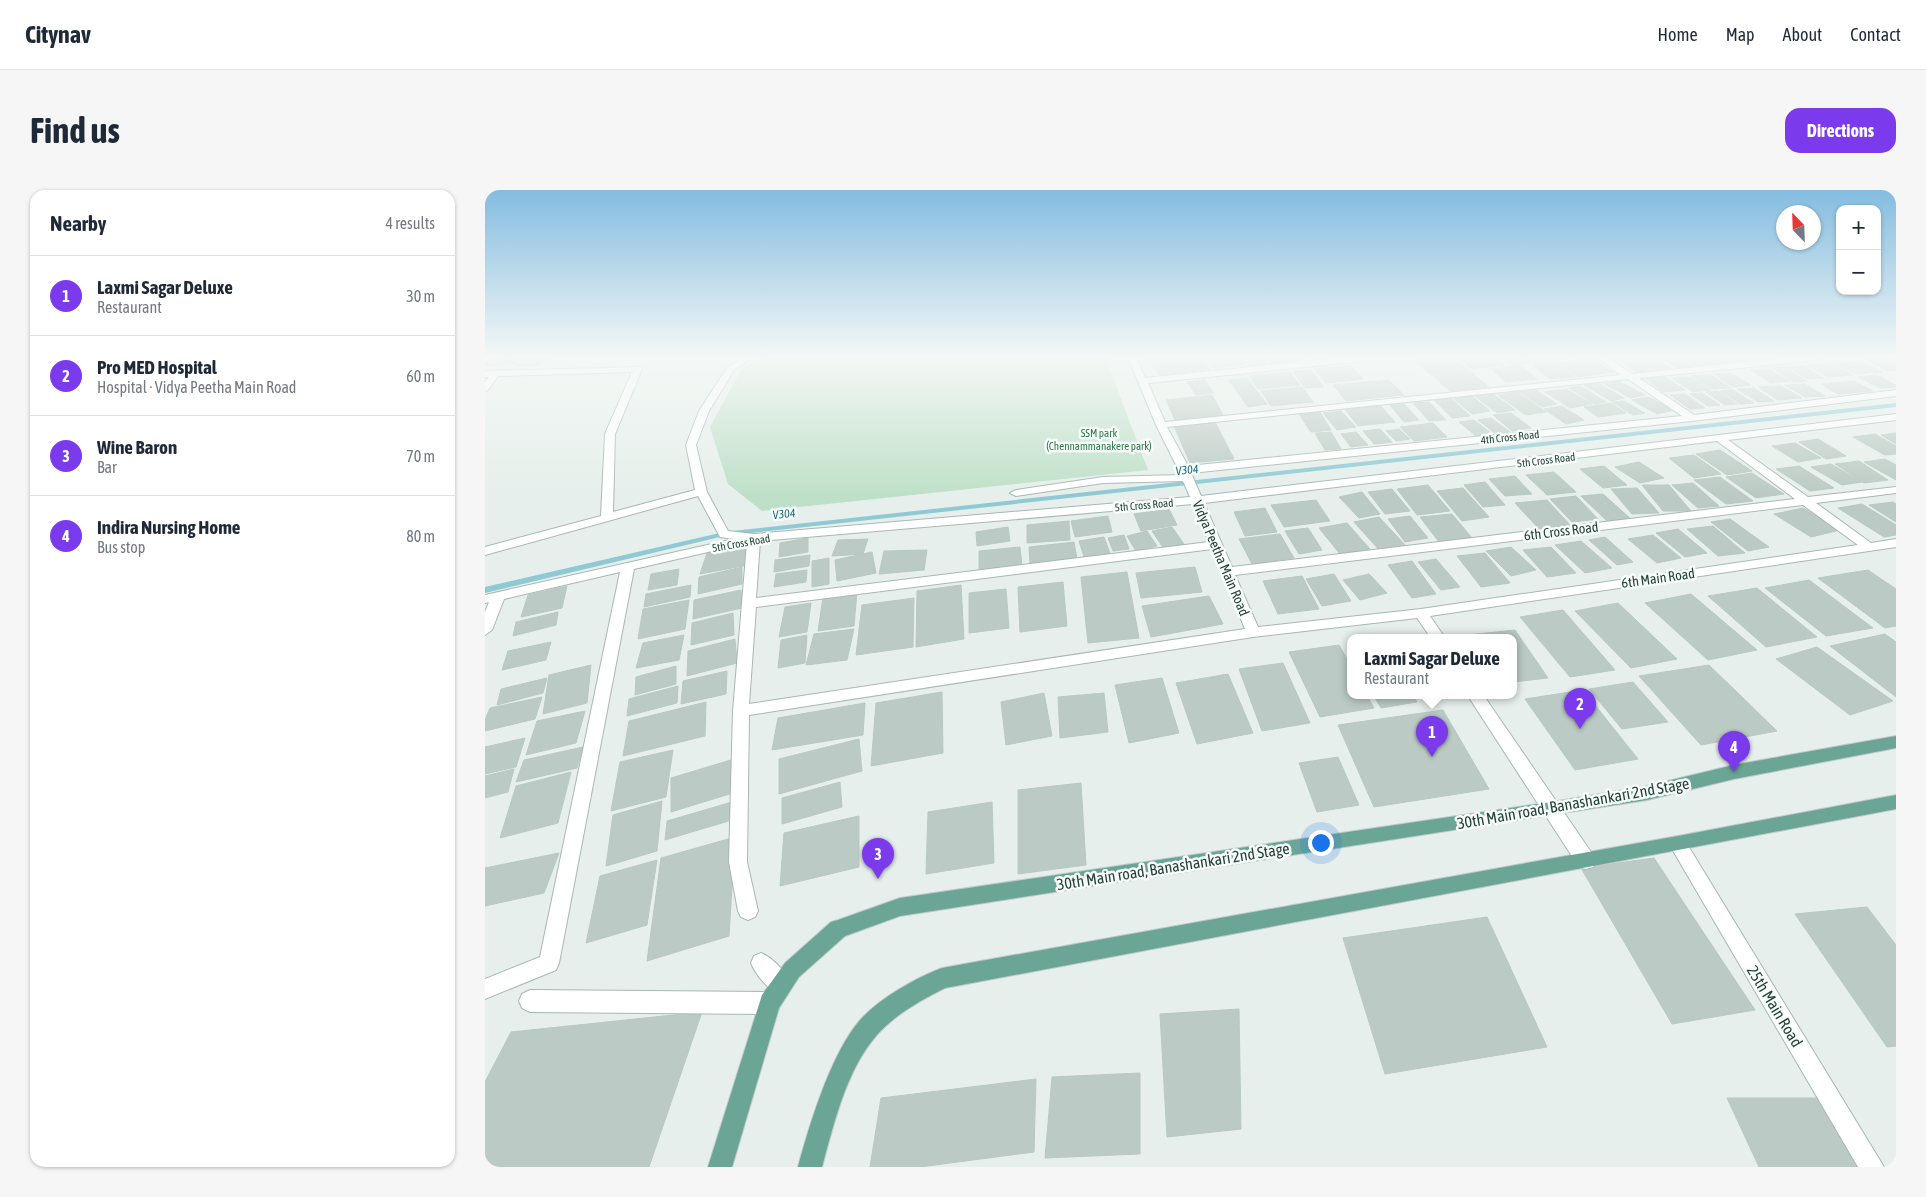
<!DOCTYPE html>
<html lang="en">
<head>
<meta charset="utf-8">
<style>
	:root { --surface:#fff; --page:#f6f6f7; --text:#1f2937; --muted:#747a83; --line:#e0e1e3; --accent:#7c3aed }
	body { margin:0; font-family:"Asap Condensed",sans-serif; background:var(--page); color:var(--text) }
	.controls { position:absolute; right:15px; top:15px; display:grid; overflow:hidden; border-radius:10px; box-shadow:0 1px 4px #0004 }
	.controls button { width:45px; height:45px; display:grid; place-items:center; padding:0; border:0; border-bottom:1px solid var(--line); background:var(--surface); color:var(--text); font:25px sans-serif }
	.compass { position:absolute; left:1291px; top:15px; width:45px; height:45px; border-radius:50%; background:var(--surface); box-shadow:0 1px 4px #0004; rotate:337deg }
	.you { position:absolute; left:835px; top:652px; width:18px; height:18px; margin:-12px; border:4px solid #fff; border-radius:50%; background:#1a73e8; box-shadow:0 0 0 8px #1a73e833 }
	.badge { display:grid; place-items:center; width:32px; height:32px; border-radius:50%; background:var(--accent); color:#fff; font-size:16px; font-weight:700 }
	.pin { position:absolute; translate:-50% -41px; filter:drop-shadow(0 1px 2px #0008) }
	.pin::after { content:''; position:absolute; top:26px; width:18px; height:15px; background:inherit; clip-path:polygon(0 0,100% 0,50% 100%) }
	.popup { position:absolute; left:862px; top:444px; width:170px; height:65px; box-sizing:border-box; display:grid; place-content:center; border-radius:10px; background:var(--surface); filter:drop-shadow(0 1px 4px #0005); font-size:16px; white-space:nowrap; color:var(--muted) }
	.popup b { font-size:19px; color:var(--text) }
	.popup::after { content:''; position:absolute; left:50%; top:100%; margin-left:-10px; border:10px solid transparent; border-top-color:var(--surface) }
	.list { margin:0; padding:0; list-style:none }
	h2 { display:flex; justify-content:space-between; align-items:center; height:65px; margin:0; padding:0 20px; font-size:21px }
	h2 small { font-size:16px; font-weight:400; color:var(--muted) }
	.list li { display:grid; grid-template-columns:32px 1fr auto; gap:15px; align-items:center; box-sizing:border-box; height:80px; padding:0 20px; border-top:1px solid var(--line) }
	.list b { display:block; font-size:19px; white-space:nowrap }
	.list p { margin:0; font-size:16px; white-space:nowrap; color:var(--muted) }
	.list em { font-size:16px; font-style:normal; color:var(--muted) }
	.map { position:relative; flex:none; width:1411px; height:977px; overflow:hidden; border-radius:15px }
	header { display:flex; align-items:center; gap:30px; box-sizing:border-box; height:70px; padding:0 25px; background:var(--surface); border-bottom:1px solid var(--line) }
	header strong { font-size:24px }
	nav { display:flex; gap:28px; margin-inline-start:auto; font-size:18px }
	.intro { display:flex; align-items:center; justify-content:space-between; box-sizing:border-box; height:120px; padding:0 30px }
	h1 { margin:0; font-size:35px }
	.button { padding:12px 22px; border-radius:15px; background:var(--accent); color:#fff; font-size:18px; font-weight:700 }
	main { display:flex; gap:30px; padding:0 30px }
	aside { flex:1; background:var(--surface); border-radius:15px; box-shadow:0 1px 4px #0004 }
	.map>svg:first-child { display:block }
	.green { fill:#bfe0c8 }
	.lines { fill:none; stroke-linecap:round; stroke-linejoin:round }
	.stream { fill:#8ec9d4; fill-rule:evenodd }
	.building { fill:#bbcac4; stroke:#b8c9c2 }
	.minor-casing { stroke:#a8b8b2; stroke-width:2 }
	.major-casing { stroke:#c2cac8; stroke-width:2 }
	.minor { fill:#fff; fill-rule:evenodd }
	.major { fill:#6aa596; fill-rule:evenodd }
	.labels { text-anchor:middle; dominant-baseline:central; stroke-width:5; stroke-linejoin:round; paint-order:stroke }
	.far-park-label { font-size:11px; fill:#2d7a4b; stroke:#f7fbf9 }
	.far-street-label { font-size:11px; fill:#24423a; stroke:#f7fbf9 }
	.far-water-label { font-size:12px; font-style:italic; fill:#1c6f80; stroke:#f7fbf9 }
	.street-label { font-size:14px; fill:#24423a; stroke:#f7fbf9 }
	.near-street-label { font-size:16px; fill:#24423a; stroke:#f7fbf9 }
</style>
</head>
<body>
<header>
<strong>Citynav</strong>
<nav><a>Home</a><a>Map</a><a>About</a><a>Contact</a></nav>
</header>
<div class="intro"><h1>Find us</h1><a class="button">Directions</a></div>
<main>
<aside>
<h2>Nearby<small>4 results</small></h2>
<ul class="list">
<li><span class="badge">1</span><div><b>Laxmi Sagar Deluxe</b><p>Restaurant</p></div><em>30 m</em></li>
<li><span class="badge">2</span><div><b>Pro MED Hospital</b><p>Hospital · Vidya Peetha Main Road</p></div><em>60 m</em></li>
<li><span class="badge">3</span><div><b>Wine Baron</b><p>Bar</p></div><em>70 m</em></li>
<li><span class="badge">4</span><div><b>Indira Nursing Home</b><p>Bus stop</p></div><em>80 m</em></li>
</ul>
</aside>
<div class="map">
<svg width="1411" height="977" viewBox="0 0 1411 977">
	<rect width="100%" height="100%" fill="#e6efeb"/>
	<polygon class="green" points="278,167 620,167 663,280 277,321 243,294 225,237 256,180"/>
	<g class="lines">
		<polygon class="stream" points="1411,213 1411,217 239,346 0,403 0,397 239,342"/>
	</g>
	<g class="building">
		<polygon points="0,167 38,167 31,174 0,176"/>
		<polygon points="42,167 63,167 56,175 33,176"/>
		<polygon points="662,167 716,167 725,179 674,185"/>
		<polygon points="721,167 755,167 761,174 728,178"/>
		<polygon points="759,167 777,167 782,175 765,176"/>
		<polygon points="781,167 815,167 818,171 786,174"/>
		<polygon points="968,167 985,181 946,185 929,171"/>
		<polygon points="971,167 1009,167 1020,175 987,179"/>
		<polygon points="1015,167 1039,167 1048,172 1028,176"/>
		<polygon points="1044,167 1080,167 1082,169 1049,172"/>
		<polygon points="1131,167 1169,167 1188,180 1152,183"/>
		<polygon points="1173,167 1191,167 1208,176 1193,178"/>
		<polygon points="1195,167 1215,167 1230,175 1212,177"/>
		<polygon points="1218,167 1237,167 1248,173 1233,175"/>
		<polygon points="1243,167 1261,167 1270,172 1255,173"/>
		<polygon points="1411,168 1411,180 1403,181 1382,170"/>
		<polygon points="1107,169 1129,182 1093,187 1073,173"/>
		<polygon points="1376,171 1397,182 1371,184 1349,173"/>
		<polygon points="1072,172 1090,187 1065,189 1047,174"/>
		<polygon points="1346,173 1368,185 1343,187 1321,175"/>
		<polygon points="866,176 879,189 841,193 829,179"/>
		<polygon points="1036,176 1052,189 1021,192 1006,179"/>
		<polygon points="1318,176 1339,188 1323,189 1302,177"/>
		<polygon points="1299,177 1322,191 1309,192 1287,178"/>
		<polygon points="1284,179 1305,191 1286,193 1265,180"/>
		<polygon points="826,180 839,197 820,198 808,181"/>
		<polygon points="805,182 815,195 773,199 764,186"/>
		<polygon points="986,182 1004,197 965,201 948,186"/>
		<polygon points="1245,183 1266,195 1248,197 1229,184"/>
		<polygon points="1225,184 1246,198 1227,199 1207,186"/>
		<polygon points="1392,185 1411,195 1411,197 1395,198 1373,187"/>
		<polygon points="1180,187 1200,200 1178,202 1160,188"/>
		<polygon points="1206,187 1226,200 1208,202 1187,188"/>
		<polygon points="762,188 782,214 763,217 744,190"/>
		<polygon points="720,190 729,203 711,205 702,192"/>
		<polygon points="904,190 919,205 861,211 848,195"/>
		<polygon points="1133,191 1160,205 1146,208 1119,194"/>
		<polygon points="1369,191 1388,201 1353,204 1336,194"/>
		<polygon points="1113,193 1139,208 1126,211 1099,195"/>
		<polygon points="1320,194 1340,206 1320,207 1300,195"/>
		<polygon points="1096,196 1121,212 1109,214 1084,198"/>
		<polygon points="1296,196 1317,208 1293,210 1273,197"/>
		<polygon points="817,197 828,212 786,216 776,201"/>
		<polygon points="1269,198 1289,211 1273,212 1252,199"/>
		<polygon points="1049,199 1072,214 1057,217 1034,202"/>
		<polygon points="1081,199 1107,214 1085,218 1060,202"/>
		<polygon points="1248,200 1269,213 1255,214 1235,201"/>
		<polygon points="1233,201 1252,214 1240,215 1221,202"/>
		<polygon points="1032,202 1061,222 1041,225 1013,205"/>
		<polygon points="1007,203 1030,220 1012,223 990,206"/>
		<polygon points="1217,203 1235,215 1223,216 1205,204"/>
		<polygon points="1200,204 1220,218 1205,219 1185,205"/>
		<polygon points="727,205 738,225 690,230 681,210"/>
		<polygon points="987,206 1005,221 987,224 969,209"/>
		<polygon points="1163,207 1189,220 1172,224 1147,210"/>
		<polygon points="966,208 985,226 967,228 949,210"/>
		<polygon points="1139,211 1160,223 1148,225 1127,212"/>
		<polygon points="944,212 961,230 944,231 928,213"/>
		<polygon points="1126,213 1141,223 1113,227 1099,217"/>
		<polygon points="919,214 934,230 919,232 905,215"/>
		<polygon points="896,216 910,232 873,236 860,219"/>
		<polygon points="1077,216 1099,230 1081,234 1059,219"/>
		<polygon points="856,221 871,237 852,240 838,223"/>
		<polygon points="835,222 846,240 826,242 814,224"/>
		<polygon points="1026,223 1046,238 1027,241 1008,225"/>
		<polygon points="1006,228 1025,242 1011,244 993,230"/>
		<polygon points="989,230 1007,244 991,246 974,232"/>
		<polygon points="730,232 749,269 705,273 689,236"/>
		<polygon points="948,233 962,247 929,251 915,237"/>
		<polygon points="895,239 907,252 889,254 878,241"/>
		<polygon points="914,239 925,249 911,251 901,241"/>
		<polygon points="846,242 856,259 840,260 830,243"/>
		<polygon points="871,242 883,255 866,257 856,244"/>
		<polygon points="1411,243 1411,254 1396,245"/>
		<polygon points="1390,244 1411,256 1411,264 1400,265 1368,247"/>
		<polygon points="1333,249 1361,266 1341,269 1314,252"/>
		<polygon points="1310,253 1336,268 1313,272 1287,256"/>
		<polygon points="1235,260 1267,281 1242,285 1211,264"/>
		<polygon points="1209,265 1236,284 1209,288 1184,268"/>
		<polygon points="1400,269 1411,275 1411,290 1379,272"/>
		<polygon points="1374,271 1403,290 1379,293 1350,274"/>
		<polygon points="1154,272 1179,288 1155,293 1130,277"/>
		<polygon points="1346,274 1377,292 1357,295 1326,277"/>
		<polygon points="1119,276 1142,295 1118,298 1095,279"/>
		<polygon points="1314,276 1349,298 1325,301 1291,279"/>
		<polygon points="1069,282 1091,302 1062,305 1041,285"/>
		<polygon points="1267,283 1299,304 1271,308 1241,287"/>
		<polygon points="1030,286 1047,304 1020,306 1004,289"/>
		<polygon points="1235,287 1268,311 1241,314 1209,290"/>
		<polygon points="1000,292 1020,315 998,317 979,295"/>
		<polygon points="1208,293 1234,316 1213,318 1187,295"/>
		<polygon points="943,295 965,321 932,325 912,299"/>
		<polygon points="1157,295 1184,295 1206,321 1178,321"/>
		<polygon points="978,298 1004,327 977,331 952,301"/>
		<polygon points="1152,298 1174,323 1147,324 1126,299"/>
		<polygon points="907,299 925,321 900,324 883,302"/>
		<polygon points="877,302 895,324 874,328 854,307"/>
		<polygon points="1118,304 1147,330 1123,332 1096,306"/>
		<polygon points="1091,306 1113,329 1087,332 1065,309"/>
		<polygon points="831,310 845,331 799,337 786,315"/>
		<polygon points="1062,310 1087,337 1055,340 1030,313"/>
		<polygon points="1408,312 1411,314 1411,332 1384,315"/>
		<polygon points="1377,314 1411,335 1411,345 1399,347 1353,318"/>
		<polygon points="780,318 792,342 760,346 749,322"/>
		<polygon points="1318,318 1355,340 1326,347 1289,324"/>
		<polygon points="684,319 692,335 656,341 649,324"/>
		<polygon points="967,324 987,348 954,352 935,327"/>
		<polygon points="623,326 627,342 590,347 586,331"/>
		<polygon points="925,326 943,348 920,352 903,329"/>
		<polygon points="894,327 922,357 896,362 869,332"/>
		<polygon points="1245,329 1284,357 1263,361 1226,332"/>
		<polygon points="584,331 585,350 542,353 542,335"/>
		<polygon points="862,333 885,359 855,364 834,338"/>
		<polygon points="1228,336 1260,363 1233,366 1202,339"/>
		<polygon points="523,337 525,351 492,356 491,342"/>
		<polygon points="687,337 699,354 679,359 667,341"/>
		<polygon points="823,338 837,360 814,364 800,341"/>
		<polygon points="1193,339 1222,363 1200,367 1171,343"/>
		<polygon points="662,341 672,356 651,361 642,346"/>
		<polygon points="795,344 809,368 767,374 754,349"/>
		<polygon points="639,345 644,359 628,361 623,348"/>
		<polygon points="1168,345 1196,368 1172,373 1143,349"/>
		<polygon points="619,347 626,366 600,370 594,351"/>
		<polygon points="1120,347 1148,372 1132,375 1104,350"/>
		<polygon points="323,348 323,362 294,367 295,353"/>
		<polygon points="383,349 378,364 347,366 353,350"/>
		<polygon points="1096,351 1127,378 1100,383 1070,355"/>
		<polygon points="589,352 592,369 545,375 544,357"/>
		<polygon points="265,353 263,375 215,384 222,363"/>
		<polygon points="535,357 537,376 494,381 494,361"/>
		<polygon points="1026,357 1051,380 1026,386 1001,361"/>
		<polygon points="1066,357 1091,383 1062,387 1038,360"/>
		<polygon points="442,360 439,380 394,384 399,361"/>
		<polygon points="387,362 391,383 352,391 350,370"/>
		<polygon points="1000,363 1025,393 996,397 972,366"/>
		<polygon points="325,365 324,376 289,382 290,370"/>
		<polygon points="344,368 344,394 327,397 327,371"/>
		<polygon points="951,369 975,397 956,400 933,372"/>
		<polygon points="927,371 951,404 927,408 903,375"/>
		<polygon points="257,377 257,394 213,404 214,387"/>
		<polygon points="710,377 717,402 656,408 651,383"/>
		<polygon points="194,379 192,395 163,400 166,384"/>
		<polygon points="322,380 321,392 289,397 291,384"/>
		<polygon points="1383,380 1411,399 1411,436 1400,438 1333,388"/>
		<polygon points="642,382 654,448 603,453 596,387"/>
		<polygon points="849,384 866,411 837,416 821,389"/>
		<polygon points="884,384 902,403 875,410 858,390"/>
		<polygon points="817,386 834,419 793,424 778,391"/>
		<polygon points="1324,390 1388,438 1341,446 1280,398"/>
		<polygon points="578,392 582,436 535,442 533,397"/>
		<polygon points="206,395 205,407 159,417 161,404"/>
		<polygon points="476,395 479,449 431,457 432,401"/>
		<polygon points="82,396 77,418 36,427 43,405"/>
		<polygon points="1272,398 1332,447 1281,457 1223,406"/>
		<polygon points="521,399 524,438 484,443 484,403"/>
		<polygon points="256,400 257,418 208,429 209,410"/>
		<polygon points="372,402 369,436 333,441 338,407"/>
		<polygon points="1206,404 1272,460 1223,470 1160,413"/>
		<polygon points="724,406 738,434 666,447 657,416"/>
		<polygon points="429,408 428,457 371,465 377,415"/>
		<polygon points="204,410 200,439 153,449 158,419"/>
		<polygon points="326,413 322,442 294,447 300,417"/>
		<polygon points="1133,413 1192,469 1146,478 1090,421"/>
		<polygon points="1078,420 1130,480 1085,487 1035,427"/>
		<polygon points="73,422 71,435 28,446 31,432"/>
		<polygon points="248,423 249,445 206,455 207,433"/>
		<polygon points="369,439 362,470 321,475 329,444"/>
		<polygon points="1030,440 1063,488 1028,492 1028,448 985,448 983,445"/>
		<polygon points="1400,444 1411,452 1411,507 1345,456"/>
		<polygon points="199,445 194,470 151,478 158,453"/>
		<polygon points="322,445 320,473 293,478 296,450"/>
		<polygon points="250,449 252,473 202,486 203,461"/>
		<polygon points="66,452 61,470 17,480 23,461"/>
		<polygon points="854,455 866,476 866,506 882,506 889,518 835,527 804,462"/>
		<polygon points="1332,457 1408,511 1365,525 1291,469"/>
		<polygon points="798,473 825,533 777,541 754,479"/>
		<polygon points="106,475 102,513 58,524 64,485"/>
		<polygon points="1224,475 1292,541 1216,555 1154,486"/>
		<polygon points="191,476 191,494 150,505 151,487"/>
		<polygon points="242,481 241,504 196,514 198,491"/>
		<polygon points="743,484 768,543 712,554 691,493"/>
		<polygon points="62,488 58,503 12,515 16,499"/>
		<polygon points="677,488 694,543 644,553 630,495"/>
		<polygon points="1148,492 1183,532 1137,539 1104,499"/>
		<polygon points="193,496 192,513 142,526 144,509"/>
		<polygon points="1098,500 1153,569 1090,580 1040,509"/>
		<polygon points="457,502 458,563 386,576 391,513"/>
		<polygon points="559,503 567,546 521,555 516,512"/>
		<polygon points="619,503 623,542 575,548 573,507"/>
		<polygon points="889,506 928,506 932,512 896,518"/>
		<polygon points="57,507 50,529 0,541 0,530 5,518"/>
		<polygon points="221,512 220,546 138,566 144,531"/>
		<polygon points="380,513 378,545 287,560 293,528"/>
		<polygon points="958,520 1004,599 889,617 853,535"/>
		<polygon points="100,521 91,553 41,565 52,531"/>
		<polygon points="40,548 31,577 0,584 0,557"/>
		<polygon points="374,549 377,581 294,604 294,569"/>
		<polygon points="98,557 92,578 31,592 39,570"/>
		<polygon points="188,560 181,607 126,621 135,572"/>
		<polygon points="853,567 874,615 832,622 814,573"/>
		<polygon points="249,569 251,602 186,622 186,588"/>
		<polygon points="29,579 23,602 0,608 0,586"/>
		<polygon points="86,582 73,633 15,648 31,596"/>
		<polygon points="355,592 357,617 297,634 297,608"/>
		<polygon points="596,593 601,675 533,684 533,600"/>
		<polygon points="177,611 172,661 121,676 128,625"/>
		<polygon points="247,612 247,630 180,650 182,631"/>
		<polygon points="507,612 509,673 441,684 443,622"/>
		<polygon points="374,626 374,677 295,696 299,643"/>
		<polygon points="250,647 244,746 162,771 176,668"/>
		<polygon points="74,663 59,703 0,716 0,678"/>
		<polygon points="1169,668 1270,820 1187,834 1096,678"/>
		<polygon points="172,670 162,735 101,753 115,686"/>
		<polygon points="1382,717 1411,755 1411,856 1402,857 1310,724"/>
		<polygon points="1002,727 1062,857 900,884 858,748"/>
		<polygon points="754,819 756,939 682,947 675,824"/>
		<polygon points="217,822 164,977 0,977 0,892 26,842"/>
		<polygon points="655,883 655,964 560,968 567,887"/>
		<polygon points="551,889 549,962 435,977 385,977 396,908"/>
		<polygon points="1242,908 1336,908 1372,977 1274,977"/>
	</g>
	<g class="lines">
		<g class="minor-casing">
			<g id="minor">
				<path d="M258,167h10l-19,13 -25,41 -13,34 11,47 21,39 26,3 436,-37 -7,-16 -80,2 -87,13 -6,-3 6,-3 87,-13 78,-2 -25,-50 -28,-68h8l9,21 203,-21h30l-4,3 -226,23 17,39 456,-47 -24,-18h10l25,17 161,-17h30l-4,3 -180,18 55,37 202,-25v6l-204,25 -501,52 10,23 695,-82v6l-168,20 80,57 88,-10v6l-80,10 55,40 25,-4v8l-466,69 15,22h-14l-14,-20 -164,19 -504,78 -2,147 11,49 -3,6 -7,3 -7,-3 -3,-6 -9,-49 4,-151 14,-168 -113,26 -75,394 -3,7 -71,29v-20l55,-22 80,-385 -116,27 -12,31 -7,5v-23l4,-10 -4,1v-8l249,-56 -14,-2 -22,-41 -213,59v-8l116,-31 4,-82 27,-62 -134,4 -10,14 -3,1v-9l4,-5h-4v-6l156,-4 1,2 -27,65 -2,78 82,-22 -9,-45 13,-34 28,-43zM1143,189l54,37 -494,50 -21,-39zM1232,251l78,58 -563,68 -28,-64zM708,314l16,38 -453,56 4,-57zM1318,315l55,40 -437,64 -163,18 -23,-52zM727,359l33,80 -496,75 7,-97z"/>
				<polygon points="983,506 999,506 1108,665 1110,671 1108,677 1101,679 1094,677"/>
				<polygon points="1193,646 1199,649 1399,977 1373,977 1187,659 1184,654 1187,649"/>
				<path d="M276,763c13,5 25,20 31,32l-4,7 -7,3c-13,-5 -25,-20 -30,-32l3,-7z"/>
				<polygon points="45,800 285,802 293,805 296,813 293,821 285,824 45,822 37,818 34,811 37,804"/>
			</g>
		</g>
		<g class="major-casing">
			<g id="major">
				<polygon points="1411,546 1411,558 1249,589 1162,610 415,726 360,746 314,787 294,818 247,977 223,977 277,805 300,773 346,732 353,730 415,708 1067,612 1162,596 1249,575"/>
				<path d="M1411,605v14l-951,179c-24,12 -51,27 -69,48 -30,35 -42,87 -54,131h-24c12,-44 33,-114 63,-148 21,-22 53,-40 81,-51l736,-132z"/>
			</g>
		</g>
		<use href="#minor" class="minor"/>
		<use href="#major" class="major"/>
	</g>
	<linearGradient id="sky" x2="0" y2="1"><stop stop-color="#84bce0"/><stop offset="0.55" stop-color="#f4f8f6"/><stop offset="1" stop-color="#f4f8f6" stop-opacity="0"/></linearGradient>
	<rect width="1411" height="304" fill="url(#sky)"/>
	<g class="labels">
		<g class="far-park-label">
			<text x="614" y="243">SSM park<tspan x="614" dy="13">(Chennammanakere park)</tspan></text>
		</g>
		<g class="far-street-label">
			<text transform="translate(1025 247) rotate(-6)">4th Cross Road</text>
			<text transform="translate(1061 270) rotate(-7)">5th Cross Road</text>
			<text transform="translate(659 315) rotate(-5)">5th Cross Road</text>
			<text transform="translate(256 353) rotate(-10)">5th Cross Road</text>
		</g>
		<g class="far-water-label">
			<text transform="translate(702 280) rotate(-6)">V304</text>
			<text transform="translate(299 324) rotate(-6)">V304</text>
		</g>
		<g class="street-label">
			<text transform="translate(1076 341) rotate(-7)">6th Cross Road</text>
			<text transform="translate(736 368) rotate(67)">Vidya Peetha Main Road</text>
			<text transform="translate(1173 388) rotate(-8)">6th Main Road</text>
		</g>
		<g class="near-street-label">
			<text transform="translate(1088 613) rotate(-10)">30th Main road, Banashankari 2nd Stage</text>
			<text transform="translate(688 676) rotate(-9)">30th Main road, Banashankari 2nd Stage</text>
			<text transform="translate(1290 816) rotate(59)">25th Main Road</text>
		</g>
	</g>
</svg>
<div class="controls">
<button>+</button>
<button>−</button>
</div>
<svg class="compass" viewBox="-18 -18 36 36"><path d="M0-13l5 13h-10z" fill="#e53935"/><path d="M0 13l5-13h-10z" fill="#747a83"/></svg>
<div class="you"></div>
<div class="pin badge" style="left:947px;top:567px">1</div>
<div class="popup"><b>Laxmi Sagar Deluxe</b>Restaurant</div>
<div class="pin badge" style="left:1095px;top:539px">2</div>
<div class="pin badge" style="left:393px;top:689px">3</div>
<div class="pin badge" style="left:1249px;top:582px">4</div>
</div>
</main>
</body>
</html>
